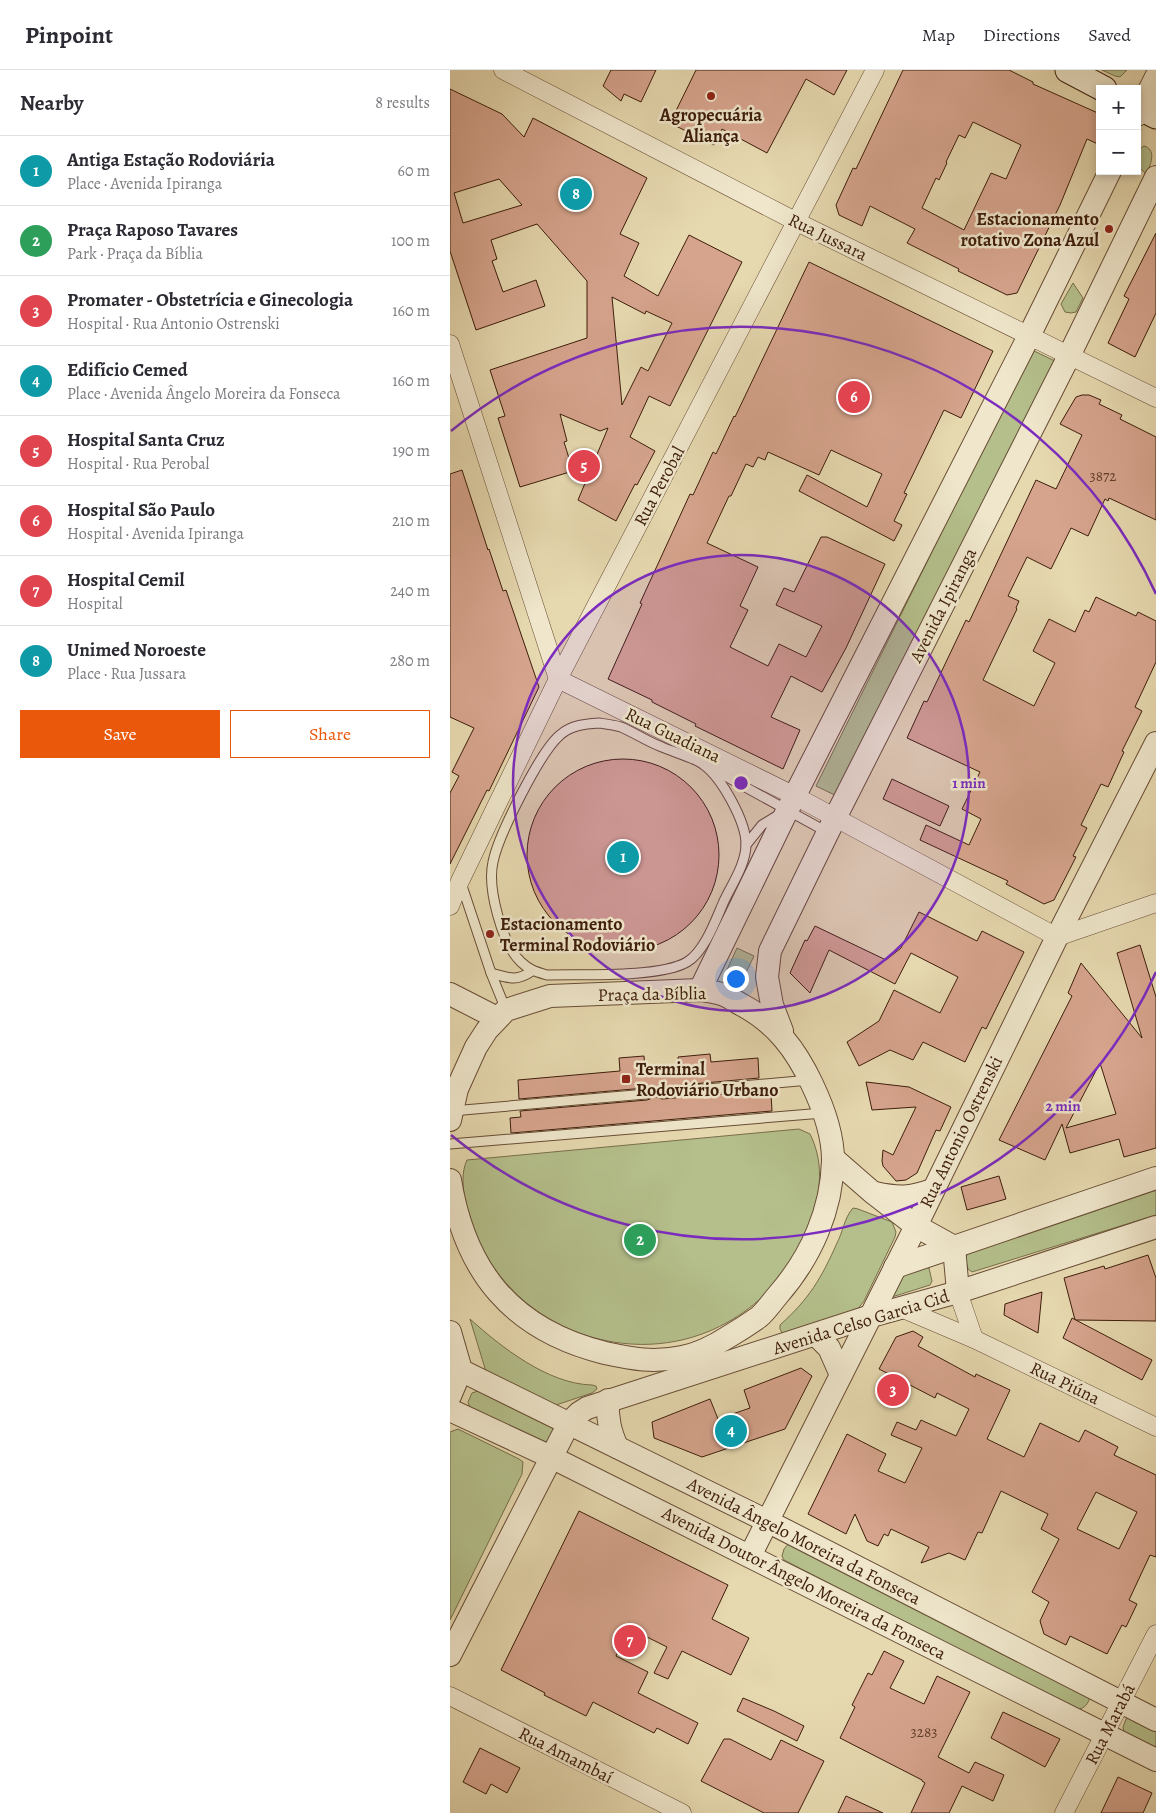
<!DOCTYPE html>
<html lang="en">
<head>
<meta charset="utf-8">
<style>
	:root { --surface:#fff; --page:#f2f2f3; --text:#2b2b33; --muted:#7c7c81; --line:#e1e1e2; --accent:#ea580c }
	body { margin:0; font-family:Alegreya,serif; background:var(--page); color:var(--text) }
	.controls { position:absolute; right:15px; top:15px; display:grid; overflow:hidden; border-radius:0px; box-shadow:0 2px 8px #0003 }
	.controls button { width:45px; height:45px; display:grid; place-items:center; padding:0; border:0; border-bottom:1px solid var(--line); background:var(--surface); color:var(--text); font:25px sans-serif }
	.you { position:absolute; left:285px; top:908px; width:18px; height:18px; margin:-12px; border:4px solid #fff; border-radius:50%; background:#1a73e8; box-shadow:0 0 0 8px #1a73e833 }
	.badge { display:grid; place-items:center; width:32px; height:32px; border-radius:50%; background:var(--accent); color:#fff; font-size:16px; font-weight:700 }
	.pin { position:absolute; translate:-50% -50%; border:2px solid #fff; box-shadow:0 1px 5px #0006 }
	.list { margin:0; padding:0; list-style:none }
	h2 { display:flex; justify-content:space-between; align-items:center; height:65px; margin:0; padding:0 20px; font-size:21px }
	h2 small { font-size:16px; font-weight:400; color:var(--muted) }
	.list li { display:grid; grid-template-columns:32px 1fr auto; gap:15px; align-items:center; box-sizing:border-box; height:70px; padding:0 20px; border-top:1px solid var(--line) }
	.list b { display:block; font-size:19px; white-space:nowrap }
	.list p { margin:0; font-size:16px; white-space:nowrap; color:var(--muted) }
	.list em { font-size:16px; font-style:normal; color:var(--muted) }
	.actions { display:flex; gap:10px; padding:15px 20px }
	.actions a { flex:1; padding:11px 0; border:1px solid var(--accent); border-radius:0px; text-align:center; font-size:18px; color:var(--accent) }
	.actions .main { background:var(--accent); color:#fff }
	.map { position:relative; flex:none; width:706px; height:1743px; overflow:hidden }
	header { display:flex; align-items:center; gap:30px; box-sizing:border-box; height:70px; padding:0 25px; background:var(--surface); border-bottom:1px solid var(--line) }
	header strong { font-size:24px }
	nav { display:flex; gap:28px; margin-inline-start:auto; font-size:18px }
	main { display:flex }
	aside { flex:1; background:var(--surface) }
	.map>svg:first-child { display:block }
	.green { fill:#b4bf8b; stroke:#786e4b }
	.building { fill:#d6a48d; stroke:#3d1d0b; fill-rule:evenodd }
	.lines { fill:none; stroke-linecap:round; stroke-linejoin:round }
	.service-casing { stroke:#674c34; stroke-width:11 }
	.minor-casing { stroke:#674c34; stroke-width:19 }
	.tertiary-casing { stroke:#674c34; stroke-width:24 }
	.secondary-casing { stroke:#3d1d0b; stroke-width:27 }
	.service { stroke:#efe6cb; stroke-width:9 }
	.minor { stroke:#efe6cb; stroke-width:18 }
	.tertiary { stroke:#efe6cb; stroke-width:22 }
	.secondary { stroke:#efe6cb; stroke-width:25 }
	.ring { fill:none; stroke:#7b2cbf; stroke-width:2.5 }
	.poi-dot { fill:#8f2418; stroke:#efe6cb; stroke-width:2 }
	.labels { text-anchor:middle; dominant-baseline:central; stroke-width:5; stroke-linejoin:round; paint-order:stroke }
	.number-label { font-size:15px; fill:#633f2c }
	.poi-label { font-size:18px; font-weight:bold; fill:#3d1d0b; stroke:#efe6cb; text-anchor:start }
	.street-label { font-size:18px; fill:#3d1d0b; stroke:#efe6cb }
	.centre { fill:#7b2cbf; stroke:#efe6cb; stroke-width:2.5 }
	.ring-label { font-size:15px; text-anchor:middle; font-weight:bold; fill:#7b2cbf; stroke:#efe6cb; stroke-width:5; stroke-linejoin:round; paint-order:stroke }
</style>
</head>
<body>
<header>
<strong>Pinpoint</strong>
<nav><a>Map</a><a>Directions</a><a>Saved</a></nav>
</header>
<main>
<aside>
<h2>Nearby<small>8 results</small></h2>
<ul class="list">
<li><span class="badge" style="background:#0f9aa8">1</span><div><b>Antiga Estação Rodoviária</b><p>Place · Avenida Ipiranga</p></div><em>60 m</em></li>
<li><span class="badge" style="background:#2e9e5b">2</span><div><b>Praça Raposo Tavares</b><p>Park · Praça da Bíblia</p></div><em>100 m</em></li>
<li><span class="badge" style="background:#e0444e">3</span><div><b>Promater - Obstetrícia e Ginecologia</b><p>Hospital · Rua Antonio Ostrenski</p></div><em>160 m</em></li>
<li><span class="badge" style="background:#0f9aa8">4</span><div><b>Edifício Cemed</b><p>Place · Avenida Ângelo Moreira da Fonseca</p></div><em>160 m</em></li>
<li><span class="badge" style="background:#e0444e">5</span><div><b>Hospital Santa Cruz</b><p>Hospital · Rua Perobal</p></div><em>190 m</em></li>
<li><span class="badge" style="background:#e0444e">6</span><div><b>Hospital São Paulo</b><p>Hospital · Avenida Ipiranga</p></div><em>210 m</em></li>
<li><span class="badge" style="background:#e0444e">7</span><div><b>Hospital Cemil</b><p>Hospital</p></div><em>240 m</em></li>
<li><span class="badge" style="background:#0f9aa8">8</span><div><b>Unimed Noroeste</b><p>Place · Rua Jussara</p></div><em>280 m</em></li>
</ul>
<div class="actions"><a class="main">Save</a><a>Share</a></div>
</aside>
<div class="map">
<svg width="706" height="1743" viewBox="0 0 706 1743">
	<rect width="100%" height="100%" fill="#e6d8af"/>
	<filter id="stains"><feTurbulence type="fractalNoise" baseFrequency=".004" numOctaves="4"/><feColorMatrix values="0 0 0 0 .2 0 0 0 0 .09 0 0 0 0 .02 0 0 0 .5 -.17"/></filter>
	<radialGradient id="worn" r=".72"><stop offset=".6" stop-color="#630" stop-opacity="0"/><stop offset="1" stop-color="#630" stop-opacity=".3"/></radialGradient>
	<g class="green">
		<polygon points="652,0 677,0 670,7 665,6"/>
		<path d="M694,76c12,3 8,17 2,28l-9,-9c0,-8 -1,-15 7,-19z"/>
		<polygon points="623,213 633,228 626,242 621,243 615,242 611,234"/>
		<polygon points="582,280 607,292 391,728 366,716"/>
		<polygon points="287,878 304,886 291,913 285,915 277,912 275,904"/>
		<path d="M349,1059l11,5c16,32 10,66 -4,98 -10,22 -22,43 -39,60 -11,12 -25,22 -39,30 -88,50 -204,13 -248,-78 -10,-22 -24,-61 -13,-84z"/>
		<polygon points="706,1120 706,1145 522,1202 518,1199 515,1188 520,1181"/>
		<path d="M403,1138l5,1 34,13 4,10 -1,5 -31,64 -7,9 -70,23h-5l-2,-4v-4c29,-26 41,-46 57,-82 6,-11 7,-25 16,-35z"/>
		<polygon points="476,1197 479,1198 482,1211 480,1215 442,1227 454,1205"/>
		<path d="M20,1249c31,28 78,65 122,66l4,1 1,3 -5,4 -39,13 -66,-31z"/>
		<polygon points="28,1321 105,1358 100,1374 20,1338 18,1332 22,1323"/>
		<polygon points="8,1359 69,1389 73,1392 72,1404 0,1550 0,1362"/>
		<path d="M339,1473l301,154c-2,7 -5,11 -13,13l-293,-150 -2,-4 2,-7z"/>
		<polygon points="683,1646 706,1658 706,1679 674,1662 673,1657 676,1649"/>
	</g>
	<g class="building">
		<polygon points="161,0 206,0 191,32 174,24 171,31 153,16"/>
		<polygon points="246,0 397,0 384,25 356,9 317,83 272,59 264,75 220,53"/>
		<path d="M453,0h106l24,12v2l67,30v31l-13,-6 -27,66 -43,88 -10,2 -49,-24 1,-2 -52,-26 8,-14 -45,-23 -8,20 -23,-11 -3,-10 17,-37 3,1zM523,52l48,23 -15,34 -15,-6 -27,57 -42,-22 14,-30 3,2 8,-17 -1,-1 13,-27 6,3z"/>
		<path d="M0,19l52,25 22,23 9,-19 114,60 -27,56 19,9 -15,33 34,20 31,-61 53,27 -72,144 -21,-10 -19,41 25,14 -18,34 -2,-1 -19,37 -38,-21 30,-72 -8,3 -40,-17 7,27 -3,1 9,29 -53,16 -22,-69 7,-2 -15,-46 97,-32v-57l-50,-57 -46,16 6,19 -5,2 11,31 33,-12 9,26 -69,24 -26,-79zM49,109l23,26 -59,18 -9,-30zM162,227l33,17 1,-3 26,12 -24,48 -7,-4 -19,38z"/>
		<polygon points="706,163 706,243 685,287 658,273 679,229 674,226"/>
		<polygon points="359,192 543,281 511,348 494,340 454,423 457,424 444,451 452,455 444,471 349,421 357,405 417,437 432,404 381,380 369,405 318,382 315,390 308,387 303,397 296,394 281,426 279,426 257,473 308,497 290,536 298,540 280,577 318,596 329,574 356,587 372,556 326,535 334,518 344,522 371,467 377,467 435,494 396,578 372,622 341,606 321,647 350,660 333,699 245,656 246,654 202,632 202,630 158,609 192,534 190,533 240,424 243,425 263,382 266,384 284,346 285,347"/>
		<polygon points="632,325 639,325 651,330 649,334 672,345 670,349 706,367 706,450 659,428 658,431 655,429 638,466 621,458 601,499 577,487 558,526 569,531 566,538 567,539 533,610 584,636 605,593 583,581 599,549 625,562 635,540 639,542 646,527 686,546 688,542 706,551 706,592 685,637 692,641 672,681 674,682 658,717 651,714 631,755 637,758 623,786 626,787 604,830 594,834 556,814 558,811 470,770 476,755 519,775 531,749 512,739 530,702 457,668 474,631 477,632 516,550 519,552 586,410 606,419 632,365 610,354 626,327"/>
		<polygon points="12,400 38,480 39,479 53,521 56,520 89,617 39,721 37,720 0,794 0,723 9,706 2,702 24,658 0,647 0,404"/>
		<circle cx="173" cy="785" r="96"/>
		<polygon points="442,709 499,736 490,756 433,729"/>
		<polygon points="469,842 527,871 532,861 574,882 536,959 532,957 515,992 473,972 463,990 440,980 409,996 397,972 429,951 444,920 490,943 508,907 461,883 445,914 379,880 360,923 340,903 355,870 357,871 365,856 436,890 451,878"/>
		<path d="M690,875l16,52v151l-32,9 -5,-18 -49,14 -8,-29 -17,36 -46,-20 73,-144 -4,-3 13,-30 61,75 -25,-85zM650,993l16,51 -50,14z"/>
		<polygon points="260,984 261,992 308,988 309,1008 210,1017 205,1021 206,1027 212,1029 311,1021 311,1025 321,1024 322,1041 61,1063 60,1048 71,1047 70,1041 197,1030 200,1029 202,1024 201,1020 195,1018 69,1029 68,1010 170,1001 169,988 194,986 195,999 229,995 228,987"/>
		<polygon points="416,1012 459,1017 501,1037 490,1061 486,1060 467,1103 456,1110 446,1111 433,1096 432,1091 433,1080 443,1085 466,1037 422,1040"/>
		<polygon points="549,1106 556,1129 517,1140 511,1117"/>
		<polygon points="698,1185 706,1208 706,1251 625,1250 614,1208 654,1196 655,1199"/>
		<polygon points="592,1222 588,1263 554,1245 555,1234"/>
		<polygon points="622,1248 702,1290 692,1310 613,1268"/>
		<path d="M463,1261l10,6 -5,9 57,31 1,-3 34,16 -23,49 37,18 16,-34 39,19 6,-12 33,17 -4,8 42,20v82l-6,-2 -21,45 8,4 -11,23 -4,-2 -15,29 -37,-18 -4,9 -22,-11 -4,-13 9,-19 -17,-10 27,-53 -18,-10 7,-15 -47,-23 -19,42 -4,-1 -13,28 -16,-7 -28,10 8,-16 -38,-18 -3,7 -4,-2 -6,12 -11,-5 -12,-27 -9,20 -38,-20 39,-80 39,20 -8,17 27,12 17,-35 -31,-13 6,-13 19,8 5,-10 35,16 13,-27 -32,-16 -2,5 -56,-29 17,-32zM646,1422l41,20 -18,37 -42,-20z"/>
		<polygon points="351,1298 362,1306 335,1359 252,1387 204,1368 202,1352 260,1329 268,1349 300,1338 294,1320"/>
		<polygon points="129,1441 278,1515 262,1549 299,1568 281,1605 232,1581 218,1609 204,1603 217,1577 179,1558 166,1586 198,1602 188,1623 248,1653 238,1674 207,1658 204,1663 143,1632 136,1646 94,1625 95,1623 51,1600"/>
		<polygon points="434,1581 454,1591 440,1618 474,1634 487,1606 520,1622 488,1687 519,1703 525,1692 554,1705 543,1731 512,1716 499,1743 461,1743 475,1713 472,1711 472,1710 390,1668 405,1637 402,1635 418,1603 422,1605"/>
		<polygon points="293,1628 324,1641 354,1656 347,1671 287,1641"/>
		<polygon points="553,1642 610,1669 595,1697 541,1668"/>
		<polygon points="274,1669 280,1669 321,1690 331,1670 374,1691 348,1743 314,1743 251,1711"/>
		<polygon points="30,1678 70,1698 57,1723 41,1714 36,1724 13,1712"/>
		<polygon points="668,1707 702,1723 693,1743 651,1743"/>
		<polygon points="396,1726 433,1743 388,1743"/>
	</g>
	<g class="lines">
		<g class="service-casing">
			<g id="service">
				<path d="M149,653c7,1 15,2 22,4 14,6 27,15 41,20 11,5 34,11 42,18 18,13 42,57 42,79 0,20 -14,40 -22,57 -8,18 -19,50 -37,61 -27,16 -106,12 -140,13 -10,-3 -18,-5 -26,-13 -19,-18 -34,-74 -28,-100 5,-26 47,-110 67,-127 11,-10 25,-11 39,-12z"/>
				<polyline points="259,697 377,762"/>
				<polyline points="296,775 312,755 330,744"/>
				<polyline points="11,813 41,903 56,940"/>
				<path d="M41,903c18,5 25,9 41,-2"/>
				<polyline points="211,1023 360,1010"/>
				<polyline points="2,1041 196,1024"/>
				<polyline points="0,1074 373,1043"/>
			</g>
		</g>
		<g class="minor-casing">
			<g id="minor">
				<polyline points="53,0 347,152 706,328"/>
				<polyline points="0,274 108,609 345,726 607,867 706,833"/>
				<polyline points="0,836 10,811 108,609 425,0"/>
				<polyline points="508,1222 524,1269"/>
				<polyline points="451,1238 524,1269 706,1357"/>
				<polyline points="0,1626 232,1743"/>
				<polyline points="614,1743 706,1564"/>
			</g>
		</g>
		<g class="tertiary-casing">
			<g id="tertiary">
				<polyline points="687,45 706,7"/>
				<polyline points="250,920 337,741 579,266 660,101"/>
				<polyline points="0,924 47,948"/>
				<polyline points="332,961 322,935 317,907 320,881 378,762 619,286 706,107"/>
				<path d="M0,1050l7,-31 19,-42 11,-17 19,-20 44,-14 150,-6c8,1 17,2 24,5 6,2 12,7 18,10 34,18 54,45 70,79 11,23 21,50 21,76 -1,50 -22,97 -55,135 -6,7 -12,16 -19,22 -10,7 -21,14 -31,20 -14,9 -30,17 -46,20 -29,6 -49,2 -77,-4 -93,-23 -140,-81 -155,-173"/>
				<polyline points="383,1088 422,1122 466,1156 504,1177 508,1222"/>
				<path d="M425,1123c23,5 35,5 57,-3"/>
				<polyline points="445,1197 706,1108"/>
				<polyline points="0,1262 11,1300 0,1326"/>
				<polyline points="366,1265 379,1278 391,1305"/>
				<polyline points="0,1295 317,1451 706,1650"/>
				<path d="M158,1330c-1,18 2,31 9,47"/>
				<polyline points="0,1340 103,1388 706,1690"/>
				<polyline points="300,1486 466,1156 607,867 706,673"/>
				<polyline points="0,1585 119,1353 129,1343 137,1338 418,1247 508,1222 706,1157"/>
			</g>
		</g>
		<g class="secondary-casing">
			<g id="secondary">
				<polyline points="618,0 654,19"/>
				<polyline points="687,36 706,46"/>
			</g>
		</g>
		<use href="#service" class="service"/>
		<use href="#minor" class="minor"/>
		<use href="#tertiary" class="tertiary"/>
		<use href="#secondary" class="secondary"/>
	</g>
	<circle cx="291" cy="713" r="228" fill="#7b2cbf" fill-opacity=".12"/>
	<g class="ring">
		<circle cx="291" cy="713" r="228"/>
		<path d="M706 902A456 456 0 0 1 1 1065M1 361A456 456 0 0 1 706 524"/>
	</g>
	<g class="poi-dot">
		<circle cx="261" cy="26" r="5"/>
		<circle cx="659" cy="159" r="5"/>
		<circle cx="40" cy="864" r="5"/>
		<rect x="171" y="1004" width="10" height="10" rx="2.5"/>
	</g>
	<g class="labels">
		<g class="number-label">
			<text x="653" y="406">3872</text>
			<text x="474" y="1662">3283</text>
		</g>
		<g class="poi-label">
			<text x="261" y="45" text-anchor="middle">Agropecuária<tspan x="261" dy="21">Aliança</tspan></text>
			<text x="649" y="149" text-anchor="end">Estacionamento<tspan x="649" dy="21">rotativo Zona Azul</tspan></text>
			<text x="50" y="854">Estacionamento<tspan x="50" dy="21">Terminal Rodoviário</tspan></text>
			<text x="186" y="999">Terminal<tspan x="186" dy="21">Rodoviário Urbano</tspan></text>
		</g>
		<g class="street-label">
			<text transform="translate(378 167) rotate(26)">Rua Jussara</text>
			<text transform="translate(209 416) rotate(-62)">Rua Perobal</text>
			<text transform="translate(493 535) rotate(-63)">Avenida Ipiranga</text>
			<text transform="translate(223 665) rotate(26)">Rua Guadiana</text>
			<text transform="translate(202 924) rotate(-1)">Praça da Bíblia</text>
			<text transform="translate(511 1062) rotate(-64)">Rua Antonio Ostrenski</text>
			<text transform="translate(411 1252) rotate(-17)">Avenida Celso Garcia Cid</text>
			<text transform="translate(615 1313) rotate(26)">Rua Piúna</text>
			<text transform="translate(354 1471) rotate(27)">Avenida Ângelo Moreira da Fonseca</text>
			<text transform="translate(354 1513) rotate(27)">Avenida Doutor Ângelo Moreira da Fonseca</text>
			<text transform="translate(660 1654) rotate(-63)">Rua Marabá</text>
			<text transform="translate(116 1685) rotate(27)">Rua Amambaí</text>
		</g>
	</g>
	<circle cx="291" cy="713" r="8" class="centre"/>
	<g class="ring-label">
		<text x="519" y="718">1 min</text>
		<text x="613" y="1041">2 min</text>
	</g>
	<rect width="100%" height="100%" filter="url(#stains)"/>
	<rect width="100%" height="100%" fill="url(#worn)"/>
</svg>
<div class="controls">
<button>+</button>
<button>−</button>
</div>
<div class="you"></div>
<div class="pin badge" style="left:173px;top:787px;background:#0f9aa8">1</div>
<div class="pin badge" style="left:190px;top:1170px;background:#2e9e5b">2</div>
<div class="pin badge" style="left:443px;top:1320px;background:#e0444e">3</div>
<div class="pin badge" style="left:281px;top:1361px;background:#0f9aa8">4</div>
<div class="pin badge" style="left:134px;top:396px;background:#e0444e">5</div>
<div class="pin badge" style="left:404px;top:327px;background:#e0444e">6</div>
<div class="pin badge" style="left:180px;top:1571px;background:#e0444e">7</div>
<div class="pin badge" style="left:126px;top:124px;background:#0f9aa8">8</div>
</div>
</main>
</body>
</html>
